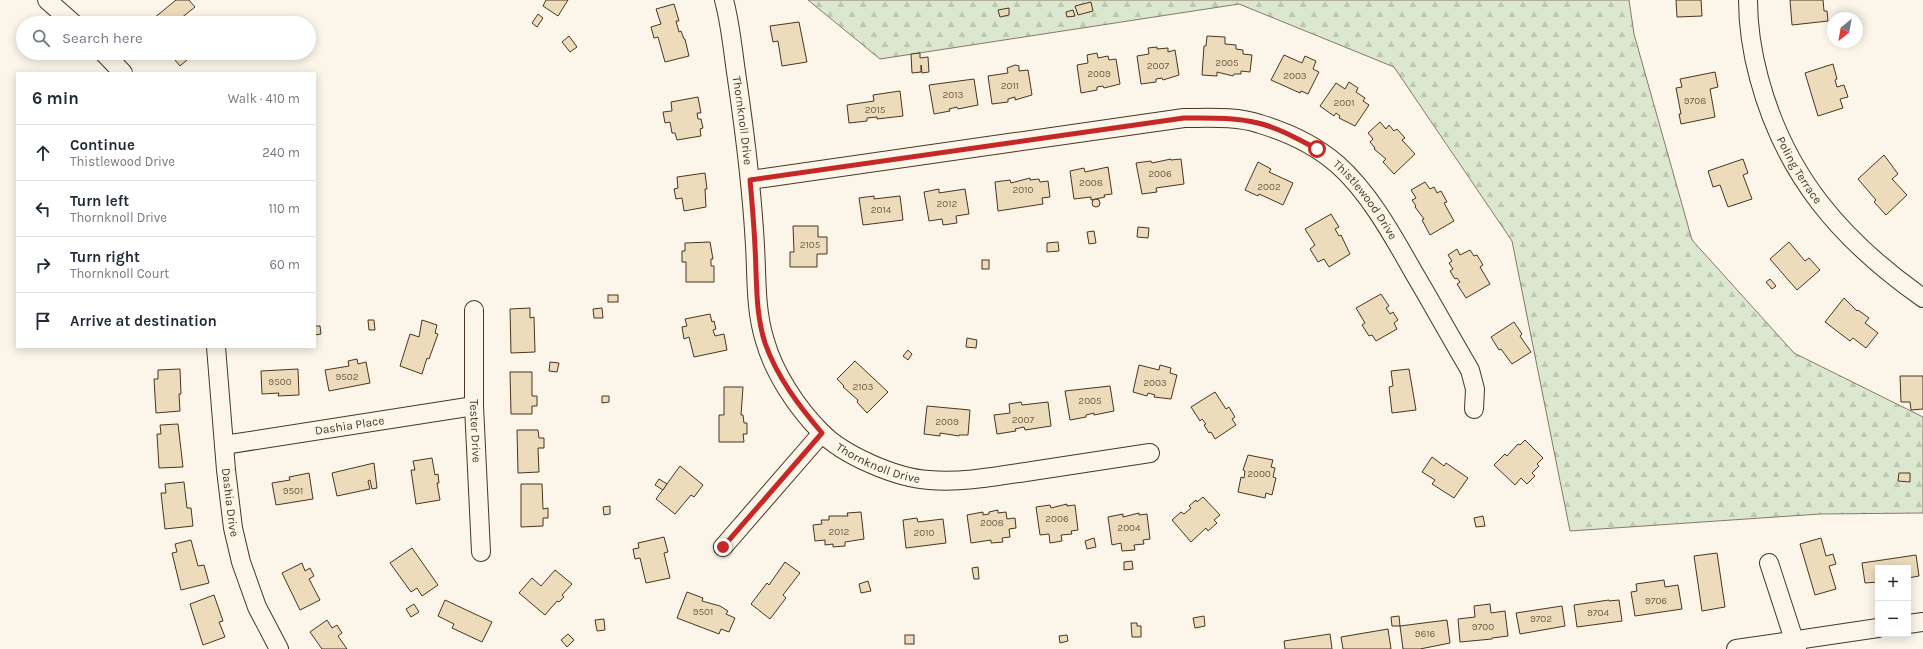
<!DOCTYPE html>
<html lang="en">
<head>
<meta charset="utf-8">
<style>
	:root { --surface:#fff; --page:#f2f2f3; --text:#1f2937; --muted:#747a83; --line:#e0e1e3 }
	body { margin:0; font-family:Karla,sans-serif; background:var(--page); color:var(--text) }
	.controls { position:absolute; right:12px; bottom:12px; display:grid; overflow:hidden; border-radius:0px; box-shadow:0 2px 10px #0003 }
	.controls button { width:36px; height:36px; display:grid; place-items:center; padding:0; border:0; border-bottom:1px solid var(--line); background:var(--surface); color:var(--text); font:20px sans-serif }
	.compass { position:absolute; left:1827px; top:12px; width:36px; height:36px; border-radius:50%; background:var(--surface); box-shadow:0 2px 10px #0003; rotate:211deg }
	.stop { position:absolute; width:12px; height:12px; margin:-9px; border:3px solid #c62828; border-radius:50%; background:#fff }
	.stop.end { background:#c62828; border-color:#fff; box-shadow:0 1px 4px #0008 }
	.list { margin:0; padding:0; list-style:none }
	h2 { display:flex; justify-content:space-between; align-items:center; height:52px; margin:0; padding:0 16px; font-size:17px }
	h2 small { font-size:13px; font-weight:400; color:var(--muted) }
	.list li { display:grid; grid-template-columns:26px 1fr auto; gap:12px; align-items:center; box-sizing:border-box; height:56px; padding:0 16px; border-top:1px solid var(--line) }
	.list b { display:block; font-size:15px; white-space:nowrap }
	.list p { margin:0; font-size:13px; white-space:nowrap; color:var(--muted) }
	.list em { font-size:13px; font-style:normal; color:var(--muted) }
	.icon { flex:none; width:22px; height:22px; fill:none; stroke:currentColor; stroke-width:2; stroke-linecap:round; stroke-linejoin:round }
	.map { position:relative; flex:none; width:1923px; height:649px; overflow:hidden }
	.search { position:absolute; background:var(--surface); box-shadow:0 2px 10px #0003; left:16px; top:16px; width:300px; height:44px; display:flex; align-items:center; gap:10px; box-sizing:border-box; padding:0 14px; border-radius:22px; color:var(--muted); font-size:15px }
	.panel { position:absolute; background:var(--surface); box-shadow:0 2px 10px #0003; left:16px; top:72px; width:300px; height:276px; border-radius:0px }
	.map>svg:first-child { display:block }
	.forest { fill:url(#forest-firs); stroke:#887966 }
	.building { fill:#ecdcbc; stroke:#4a3520 }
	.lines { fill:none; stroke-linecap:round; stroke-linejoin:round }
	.minor-casing { stroke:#4a3520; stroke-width:20 }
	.minor { stroke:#fbf6e9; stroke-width:18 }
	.route { stroke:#c62828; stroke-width:5 }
	.labels { text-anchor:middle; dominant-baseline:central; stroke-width:3; stroke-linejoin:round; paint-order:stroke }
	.number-label { font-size:10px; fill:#725f47 }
	.street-label { font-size:12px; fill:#4a3520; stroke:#fbf6e9 }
</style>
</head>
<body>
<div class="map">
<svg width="1923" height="649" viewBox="0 0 1923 649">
	<defs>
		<pattern id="forest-firs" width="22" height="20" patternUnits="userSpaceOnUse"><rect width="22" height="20" fill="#dce7d0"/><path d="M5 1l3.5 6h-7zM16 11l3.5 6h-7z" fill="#bec7b2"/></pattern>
	</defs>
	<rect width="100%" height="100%" fill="#fbf6e9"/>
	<polygon class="forest" points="808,0 1629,0 1634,34 1692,240 1794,353 1923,417 1923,513 1820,514 1570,531 1512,241 1394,67 1239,4 880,59"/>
	<g class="building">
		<polygon points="176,0 189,0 195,7 180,19 183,23 148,23"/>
		<polygon points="546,0 568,0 558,16 543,6"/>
		<polygon points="1676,0 1701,0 1702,16 1677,17"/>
		<polygon points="1790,0 1823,0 1824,11 1827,11 1828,21 1792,25"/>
		<polygon points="1091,2 1093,11 1078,15 1075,6"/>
		<polygon points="674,4 679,21 676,21 679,32 681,31 684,39 685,39 689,56 665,62 658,37 654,38 651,27 661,24 656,9"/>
		<polygon points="1009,8 1009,15 1000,17 998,10"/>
		<polygon points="1073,10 1075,16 1067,17 1066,12"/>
		<polygon points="538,14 543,18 537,27 532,23"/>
		<polygon points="799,22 807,62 782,66 778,41 773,42 770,26"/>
		<polygon points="569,36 577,47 570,52 562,42"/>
		<polygon points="1207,36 1225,37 1225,44 1236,45 1236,49 1243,50 1243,54 1252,55 1250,72 1241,71 1241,74 1234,74 1233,76 1217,72 1217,76 1202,75 1204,46 1206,46"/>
		<polygon points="1157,47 1157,49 1168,48 1168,52 1175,50 1179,75 1163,80 1162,78 1156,79 1156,82 1141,84 1137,56 1149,54 1148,48"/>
		<polygon points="169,53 194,53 194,54 180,66"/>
		<polygon points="920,53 920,58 928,57 929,72 922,73 921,65 921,72 912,73 911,54"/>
		<polygon points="1097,53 1098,58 1108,56 1109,60 1116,59 1120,84 1104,88 1103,86 1097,87 1097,90 1081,93 1077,65 1088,63 1087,55"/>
		<polygon points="1284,55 1302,63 1305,56 1316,61 1313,69 1319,72 1308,94 1301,91 1300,93 1271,80"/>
		<polygon points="1833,64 1837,79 1835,80 1837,87 1844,85 1848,97 1840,99 1843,108 1818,116 1805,73"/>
		<polygon points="1015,65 1019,66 1019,71 1028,70 1032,95 1015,100 1015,97 1008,99 1008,102 992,104 988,76 1008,73 1007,68"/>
		<polygon points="1715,72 1718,87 1710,89 1715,117 1681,124 1679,114 1681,114 1676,88 1682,87 1680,79"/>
		<polygon points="974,79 978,105 958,109 957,107 949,109 950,111 934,114 929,85"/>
		<polygon points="1349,82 1358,88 1356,92 1365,98 1363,101 1369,105 1355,126 1339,118 1340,116 1336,113 1334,116 1320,106 1336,83 1345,89"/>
		<polygon points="900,91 903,116 877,119 877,117 867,118 867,121 849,123 847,105 874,101 873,95"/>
		<polygon points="698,97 701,113 697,113 698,119 701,119 703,128 700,129 701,136 677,140 675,133 672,133 670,122 665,123 663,112 672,111 671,102"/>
		<polygon points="1380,122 1386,129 1389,125 1394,131 1397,129 1405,138 1402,140 1415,154 1394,174 1383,162 1386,159 1374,149 1375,148 1370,142 1373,139 1368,133"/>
		<polygon points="1884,155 1898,174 1892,179 1907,195 1886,215 1874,202 1876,200 1858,179"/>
		<polygon points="1171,159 1171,160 1181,159 1184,184 1156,188 1157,192 1142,194 1136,163 1151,161 1152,163"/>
		<polygon points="1743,159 1748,173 1743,175 1752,199 1728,207 1720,185 1713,187 1708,171"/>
		<polygon points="1258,162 1271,169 1269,172 1293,183 1283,205 1259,194 1258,196 1245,190"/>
		<polygon points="1108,167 1112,194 1104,195 1105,197 1091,200 1091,197 1074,199 1070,171 1084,168 1085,172"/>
		<polygon points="705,173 707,189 705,189 706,207 684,211 682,198 676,199 674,189 678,188 677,177"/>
		<polygon points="1030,178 1030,180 1039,179 1040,182 1048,181 1050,197 1042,198 1043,204 998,211 995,182 1010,180 1011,183"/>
		<polygon points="1425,182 1430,189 1434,187 1437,193 1441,191 1447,202 1444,203 1454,221 1430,235 1422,220 1424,219 1415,207 1416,206 1412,200 1416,198 1411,190"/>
		<polygon points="939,189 939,193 965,189 969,214 956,216 957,223 943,225 942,219 929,221 924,192"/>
		<polygon points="874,196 874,199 900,196 903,220 863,225 859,198"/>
		<circle cx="1096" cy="203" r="4"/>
		<polygon points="1331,214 1339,227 1335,229 1339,236 1341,235 1350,254 1329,267 1324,259 1318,262 1310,249 1315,245 1305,229"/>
		<polygon points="793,226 818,226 818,237 827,237 827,254 817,254 817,267 790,267 790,252 794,252"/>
		<polygon points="1138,227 1149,228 1148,238 1137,237"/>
		<polygon points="1094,231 1096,243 1089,244 1087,232"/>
		<polygon points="710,242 713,259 711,259 711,266 714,266 714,282 686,282 686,262 682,262 682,251 685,251 685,243"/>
		<polygon points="1058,242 1059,251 1047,252 1047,243"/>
		<polygon points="1789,242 1805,261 1809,258 1820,270 1797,290 1770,259"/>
		<polygon points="1457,249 1460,255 1470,250 1474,256 1477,255 1483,265 1480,267 1490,284 1466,298 1457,284 1460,282 1457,278 1455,279 1450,271 1453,269 1449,263 1452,261 1448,255"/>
		<rect x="982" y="260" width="7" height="9"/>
		<polygon points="1770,279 1776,286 1772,289 1766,282"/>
		<polygon points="1381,294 1389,306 1386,308 1390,314 1393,312 1398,320 1394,323 1397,329 1376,341 1372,335 1369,336 1362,325 1365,323 1356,308"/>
		<rect x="608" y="295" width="10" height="7"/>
		<polygon points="1844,298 1857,311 1858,310 1869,318 1865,323 1878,333 1866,348 1853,338 1850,341 1825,322"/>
		<polygon points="530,308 530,318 534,317 535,352 511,353 510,309"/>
		<polygon points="602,308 603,318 594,318 593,309"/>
		<polygon points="710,314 712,322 714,321 716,329 713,330 715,336 724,334 727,350 694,357 689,337 684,339 682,327 687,326 685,319"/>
		<polygon points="368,320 374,320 375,330 369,330"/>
		<polygon points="422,320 437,325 435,333 438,334 429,359 427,358 422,374 400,366 410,334 419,337"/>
		<polygon points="1514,322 1522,334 1520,336 1531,352 1512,364 1501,349 1499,350 1491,337"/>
		<polygon points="315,326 320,326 321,334 315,335"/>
		<polygon points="967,338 977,340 976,348 966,347"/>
		<polygon points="908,350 912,354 908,360 903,356"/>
		<polygon points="357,359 358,364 366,362 370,383 329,391 325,370 349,366 348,361"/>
		<polygon points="855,361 888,392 867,413 857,402 858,400 843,387 844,386 837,379"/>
		<polygon points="550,362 559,363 557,372 549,371"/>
		<polygon points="1139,365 1159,370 1160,365 1171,368 1170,373 1177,375 1171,399 1154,397 1155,395 1148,393 1147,396 1133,392"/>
		<polygon points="180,369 181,394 179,394 180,411 156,413 154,379 158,379 158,370"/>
		<polygon points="298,369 299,395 278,396 279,393 262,394 261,371"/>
		<polygon points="1409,369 1416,410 1392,413 1389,387 1393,386 1391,371"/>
		<polygon points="510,372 532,372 532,396 537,396 537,406 532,406 532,414 511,414"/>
		<polygon points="1900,376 1923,376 1923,409 1911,410 1910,402 1901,402"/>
		<polygon points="1110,386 1114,411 1094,415 1094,413 1086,415 1086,417 1070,420 1065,391"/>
		<polygon points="724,387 743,387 741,415 743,415 744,423 747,423 747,434 743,434 744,442 719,442 719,415 724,415"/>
		<polygon points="1215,392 1226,409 1229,407 1235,417 1232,419 1236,425 1215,439 1211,432 1209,433 1204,425 1206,424 1202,419 1200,421 1191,407"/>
		<polygon points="602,396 609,396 609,402 602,403"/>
		<polygon points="1021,402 1022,405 1048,402 1051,426 1025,430 1024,427 1015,429 1016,431 997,434 994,415 1010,413 1009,404"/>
		<polygon points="927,406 970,410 968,435 959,435 959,436 940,433 940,436 924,434"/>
		<polygon points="178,424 183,467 159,468 157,434 161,434 160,425"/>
		<polygon points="517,430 538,430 539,438 544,438 544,448 538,448 539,472 518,473"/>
		<polygon points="1525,440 1543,458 1537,464 1539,466 1532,473 1535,476 1527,484 1521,478 1515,485 1494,465 1505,454 1507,456 1518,444 1520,445"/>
		<polygon points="1248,455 1273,460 1271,467 1275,468 1273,477 1276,478 1272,495 1266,493 1265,498 1238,492 1241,477 1244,478 1245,471 1243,470"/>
		<polygon points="1432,457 1444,466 1446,463 1468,478 1454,498 1432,484 1435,480 1422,472"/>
		<polygon points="432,458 435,475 438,474 439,483 437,483 440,500 416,504 411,470 415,470 413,461"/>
		<polygon points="374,463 377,488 372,489 370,480 368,481 370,489 337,496 332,473"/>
		<polygon points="680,466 703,485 694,497 691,495 675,514 656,499"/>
		<polygon points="309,473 313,499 276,505 272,483 290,480 289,477"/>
		<polygon points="1899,473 1910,473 1910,482 1898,481"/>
		<polygon points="659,479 667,484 663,490 655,485"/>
		<polygon points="184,482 187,508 191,508 193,526 165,529 161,493 166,493 165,484"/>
		<polygon points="521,484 542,484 543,509 548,508 548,518 543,518 543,526 521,527"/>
		<polygon points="1203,497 1220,515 1214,520 1217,523 1208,531 1206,528 1191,542 1172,520 1181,512 1184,514 1191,508 1189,506 1196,500 1197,502"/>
		<polygon points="1067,504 1067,506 1075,505 1078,530 1071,531 1072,534 1061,535 1062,541 1050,543 1049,534 1040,535 1036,507 1050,505 1051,508"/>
		<polygon points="610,506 610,514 604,515 603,507"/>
		<polygon points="998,510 998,513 1006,512 1007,519 1015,518 1016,528 1009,529 1010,537 1002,538 1003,542 991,543 991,540 971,543 967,515 983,512 983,515 989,514 989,512"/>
		<polygon points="861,512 864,539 845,542 845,546 833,547 833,544 825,545 825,540 815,541 813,525 822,524 821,520 829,520 829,516 848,516 847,513"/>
		<polygon points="1139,513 1139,515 1147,514 1150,539 1143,540 1144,544 1134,545 1135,550 1122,551 1121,543 1112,545 1108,517 1123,514 1123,517"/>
		<polygon points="1483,516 1485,526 1476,527 1474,518"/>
		<polygon points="917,518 918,522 943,519 946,543 906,548 903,520"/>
		<polygon points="664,537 668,552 664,553 670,578 646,583 640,558 635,559 633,549 639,548 638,543"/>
		<polygon points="1094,538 1096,547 1087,549 1085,541"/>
		<polygon points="1821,538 1826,556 1833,554 1836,564 1829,566 1836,589 1815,595 1800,544"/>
		<polygon points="191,540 198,566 204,565 209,583 181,590 172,553 177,552 175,544"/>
		<polygon points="412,548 438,585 422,596 417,588 411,592 390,563"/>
		<polygon points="1717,553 1725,607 1702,611 1694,556"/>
		<polygon points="1916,555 1919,576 1908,578 1908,568 1878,568 1878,582 1865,583 1862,563"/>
		<polygon points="1132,561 1133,569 1124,570 1124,562"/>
		<polygon points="785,562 800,573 783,595 786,598 770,619 751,604 767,583 769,585"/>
		<polygon points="302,563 305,571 310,568 314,576 309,579 320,600 300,610 282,573"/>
		<polygon points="978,567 979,579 974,579 972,568"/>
		<polygon points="555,570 572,584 562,595 564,597 559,602 557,601 545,615 519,593 532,578 541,586"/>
		<polygon points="1664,580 1665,587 1678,585 1682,609 1635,616 1631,592 1637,591 1636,584"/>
		<polygon points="868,581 871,591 861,593 859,584"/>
		<polygon points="687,592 703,598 702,601 720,606 728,611 726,614 735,618 729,632 721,629 719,634 677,618"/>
		<polygon points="214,595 223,621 219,622 225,637 203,645 190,604"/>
		<polygon points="445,600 492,622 482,642 452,628 454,624 438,616"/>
		<polygon points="1609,600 1609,601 1619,600 1622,621 1577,627 1574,605"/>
		<polygon points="414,604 419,612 411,617 406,609"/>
		<polygon points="1490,604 1491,613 1505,611 1508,636 1492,638 1492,639 1460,642 1458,619 1475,617 1474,606"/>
		<polygon points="1562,606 1565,626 1520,634 1516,613"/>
		<polygon points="1204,616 1205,626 1195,628 1193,618"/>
		<polygon points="1399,616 1400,626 1392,626 1391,617"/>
		<polygon points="604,619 605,630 597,631 595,620"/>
		<polygon points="327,620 332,628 337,625 342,633 338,636 347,649 322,649 310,632"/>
		<polygon points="1447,620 1450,643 1420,649 1403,649 1400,626"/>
		<polygon points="1131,623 1137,623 1137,626 1141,626 1141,637 1132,637"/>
		<polygon points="1388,629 1391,649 1343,649 1341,637"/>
		<polygon points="568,634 574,640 567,647 561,640"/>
		<polygon points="1330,634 1332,649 1285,649 1284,641"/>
		<rect x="905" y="635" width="9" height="9"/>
		<polygon points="1067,635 1068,641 1060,643 1059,636"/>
	</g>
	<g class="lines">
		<g class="minor-casing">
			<g id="minor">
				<polyline points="47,0 73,23"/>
				<path id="s1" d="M724,0c7,26 9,53 13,79 8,55 15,111 18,167 2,32 0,63 10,95 9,32 32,67 56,91 22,23 75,46 108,48 34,3 69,-4 103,-9 39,-6 79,-12 118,-18"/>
				<path id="s2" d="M1748,0c0,26 4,52 11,78 26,98 83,163 164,220"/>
				<polyline points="104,53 123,73"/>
				<path id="s3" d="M750,180l434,-62c25,0 52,-2 76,6 27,8 55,21 77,40 32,28 56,72 77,109 19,32 37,65 56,97l5,19 -1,20"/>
				<path id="s4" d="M474,310v96l7,146"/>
				<path id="s5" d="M216,347l10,123 7,58 8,34 16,45 22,42"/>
				<path id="s6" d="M224,445l250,-39"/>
				<polyline points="723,547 822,433"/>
				<polyline points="1769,563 1797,649"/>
				<polyline points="1908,624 1923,622"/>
				<polyline points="1736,649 1878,628"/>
			</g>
		</g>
		<use href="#minor" class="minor"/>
	</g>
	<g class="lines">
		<path class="route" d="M723,547l99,-114c-23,-27 -45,-56 -57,-90 -10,-31 -8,-64 -10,-96 -1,-22 -3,-45 -5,-67l434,-62c25,0 50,-1 74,5 21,5 40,16 59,26"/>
	</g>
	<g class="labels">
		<g class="number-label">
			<text x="1227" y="63">2005</text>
			<text x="1158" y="66">2007</text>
			<text x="1099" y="74">2009</text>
			<text x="1295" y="76">2003</text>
			<text x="1010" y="86">2011</text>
			<text x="953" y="95">2013</text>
			<text x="1695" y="101">9708</text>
			<text x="1344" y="103">2001</text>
			<text x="875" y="110">2015</text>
			<text x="1160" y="174">2006</text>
			<text x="1091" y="183">2008</text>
			<text x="1269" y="187">2002</text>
			<text x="1023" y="190">2010</text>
			<text x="947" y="204">2012</text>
			<text x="881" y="210">2014</text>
			<text x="810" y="245">2105</text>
			<text x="347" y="377">9502</text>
			<text x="280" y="382">9500</text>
			<text x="1155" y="383">2003</text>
			<text x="863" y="387">2103</text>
			<text x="1090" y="401">2005</text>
			<text x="1023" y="420">2007</text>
			<text x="947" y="422">2009</text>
			<text x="1259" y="474">2000</text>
			<text x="293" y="491">9501</text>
			<text x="1057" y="519">2006</text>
			<text x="992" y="523">2008</text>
			<text x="1129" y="528">2004</text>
			<text x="839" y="532">2012</text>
			<text x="924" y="533">2010</text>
			<text x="1656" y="601">9706</text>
			<text x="703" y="612">9501</text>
			<text x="1598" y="613">9704</text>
			<text x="1541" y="619">9702</text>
			<text x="1483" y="627">9700</text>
			<text x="1425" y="634">9616</text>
		</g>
		<g class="street-label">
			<text stroke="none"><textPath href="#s1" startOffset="122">Thornknoll Drive</textPath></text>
			<text stroke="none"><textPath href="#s2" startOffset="180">Poling Terrace</textPath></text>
			<text stroke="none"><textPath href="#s3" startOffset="648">Thistlewood Drive</textPath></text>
			<text stroke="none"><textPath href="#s6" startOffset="127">Dashia Place</textPath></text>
			<text stroke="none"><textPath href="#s4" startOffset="121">Tester Drive</textPath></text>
			<text stroke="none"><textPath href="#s1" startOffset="518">Thornknoll Drive</textPath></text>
			<text stroke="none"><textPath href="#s5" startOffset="156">Dashia Drive</textPath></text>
		</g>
	</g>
</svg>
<div class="controls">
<button>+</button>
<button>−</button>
</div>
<svg class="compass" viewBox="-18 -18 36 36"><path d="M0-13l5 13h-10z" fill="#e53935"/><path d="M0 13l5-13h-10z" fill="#747a83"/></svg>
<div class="stop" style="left:1317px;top:149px"></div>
<div class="stop end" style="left:723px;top:547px"></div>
<div class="search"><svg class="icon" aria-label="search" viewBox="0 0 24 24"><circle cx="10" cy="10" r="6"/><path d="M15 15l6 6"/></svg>Search here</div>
<section class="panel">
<h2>6 min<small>Walk · 410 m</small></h2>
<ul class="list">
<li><svg class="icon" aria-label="ahead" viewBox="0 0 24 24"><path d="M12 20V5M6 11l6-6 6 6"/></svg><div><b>Continue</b><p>Thistlewood Drive</p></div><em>240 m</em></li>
<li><svg class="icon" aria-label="left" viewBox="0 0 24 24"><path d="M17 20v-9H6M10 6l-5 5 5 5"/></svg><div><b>Turn left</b><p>Thornknoll Drive</p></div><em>110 m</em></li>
<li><svg class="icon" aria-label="right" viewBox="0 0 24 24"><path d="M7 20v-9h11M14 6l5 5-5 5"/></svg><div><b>Turn right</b><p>Thornknoll Court</p></div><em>60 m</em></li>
<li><svg class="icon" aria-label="arrive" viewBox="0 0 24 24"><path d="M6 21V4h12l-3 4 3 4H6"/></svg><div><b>Arrive at destination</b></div></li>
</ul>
</section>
</div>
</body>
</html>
